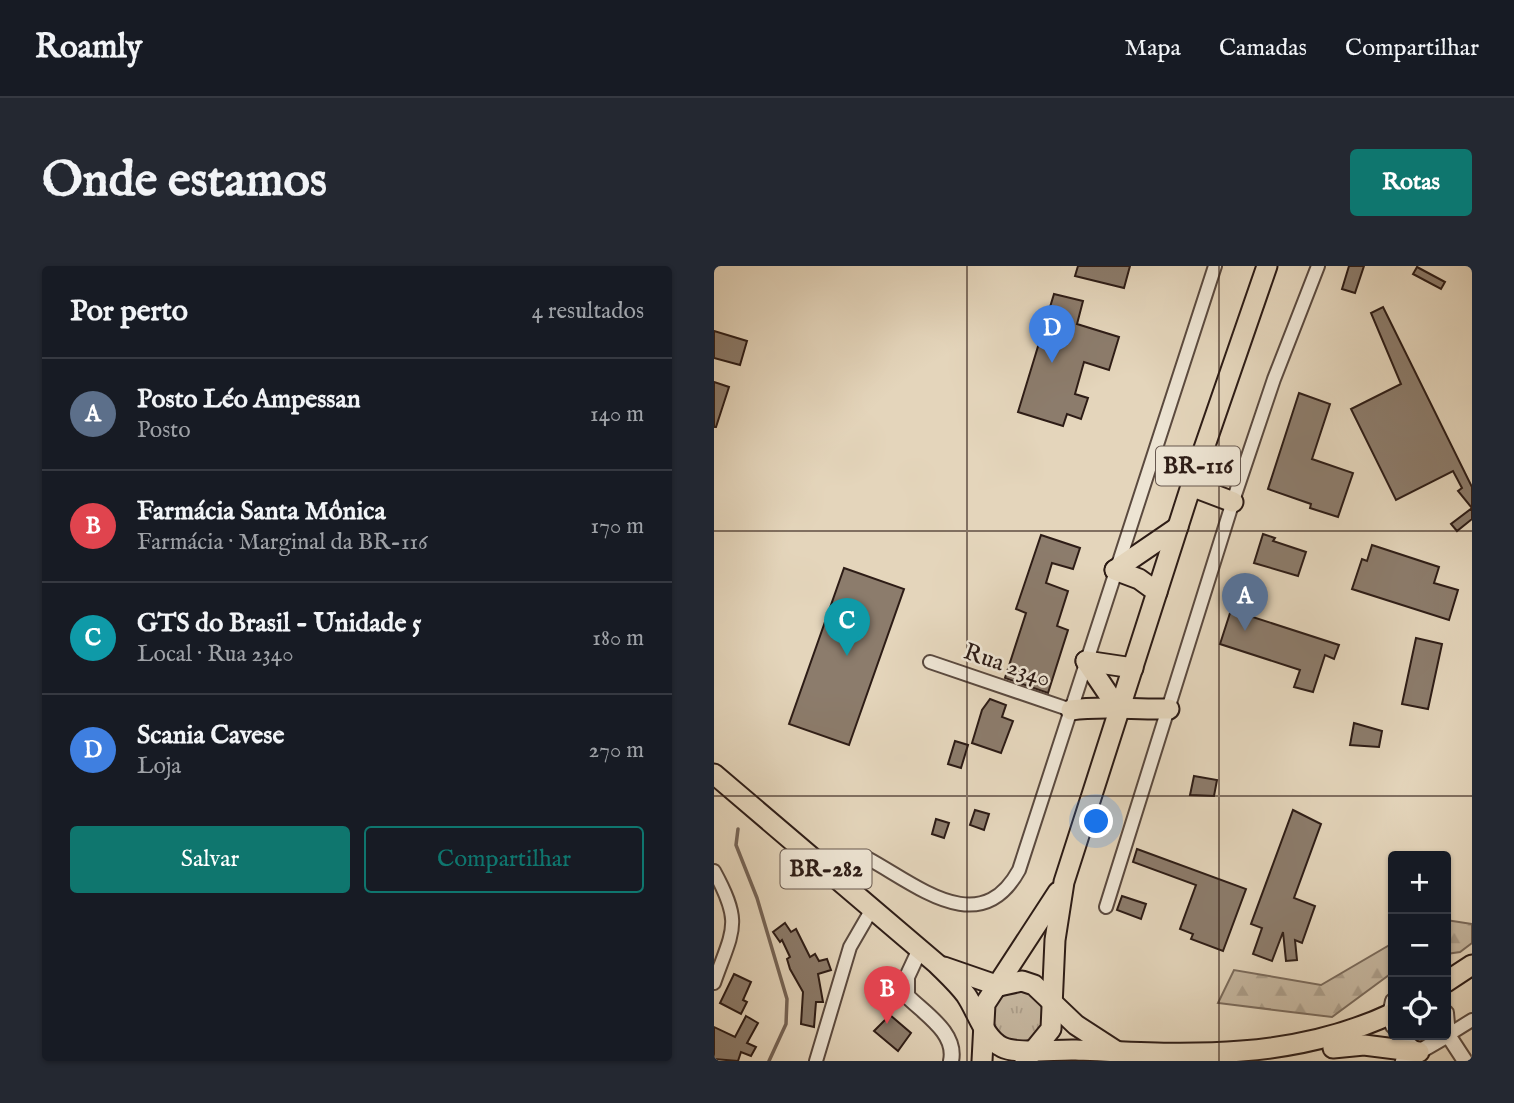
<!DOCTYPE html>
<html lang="pt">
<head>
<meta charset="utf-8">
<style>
	:root { --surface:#171b24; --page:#242831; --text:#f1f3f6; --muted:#9ea1a6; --line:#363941; --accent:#0f766e }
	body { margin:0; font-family:"IM FELL English",serif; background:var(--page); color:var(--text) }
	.controls { position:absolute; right:21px; bottom:21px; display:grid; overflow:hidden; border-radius:7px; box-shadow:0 2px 5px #0004 }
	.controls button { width:63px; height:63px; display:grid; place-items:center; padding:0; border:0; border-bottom:2px solid var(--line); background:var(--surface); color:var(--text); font:35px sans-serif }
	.you { position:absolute; left:383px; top:556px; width:24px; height:24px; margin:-18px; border:5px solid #fff; border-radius:50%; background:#1a73e8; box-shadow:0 0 0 10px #1a73e833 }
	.badge { display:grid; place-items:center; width:46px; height:46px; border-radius:50%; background:var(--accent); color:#fff; font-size:23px; font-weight:700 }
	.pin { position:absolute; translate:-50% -58px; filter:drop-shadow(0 2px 4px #0008) }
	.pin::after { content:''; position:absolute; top:37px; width:24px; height:21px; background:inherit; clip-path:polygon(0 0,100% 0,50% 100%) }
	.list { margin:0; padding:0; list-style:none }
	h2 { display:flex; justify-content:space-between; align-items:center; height:91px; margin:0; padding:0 28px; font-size:30px }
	h2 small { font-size:23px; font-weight:400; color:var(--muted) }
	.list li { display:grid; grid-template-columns:46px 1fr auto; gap:21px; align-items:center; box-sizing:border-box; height:112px; padding:0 28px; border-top:2px solid var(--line) }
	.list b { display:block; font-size:26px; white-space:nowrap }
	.list p { margin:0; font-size:23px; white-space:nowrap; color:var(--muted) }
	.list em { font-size:23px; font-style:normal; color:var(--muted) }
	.actions { display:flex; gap:14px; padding:21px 28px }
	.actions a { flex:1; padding:16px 0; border:2px solid var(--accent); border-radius:7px; text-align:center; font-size:24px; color:var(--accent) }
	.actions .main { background:var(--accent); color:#fff }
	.icon { flex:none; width:38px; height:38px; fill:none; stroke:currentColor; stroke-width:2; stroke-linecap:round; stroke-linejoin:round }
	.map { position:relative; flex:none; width:758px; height:795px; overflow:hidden; border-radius:7px }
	header { display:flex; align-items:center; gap:42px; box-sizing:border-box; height:98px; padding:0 35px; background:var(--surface); border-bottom:2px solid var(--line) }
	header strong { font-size:33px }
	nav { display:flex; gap:38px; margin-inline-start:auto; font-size:24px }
	.intro { display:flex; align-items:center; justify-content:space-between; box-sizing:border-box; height:168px; padding:0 42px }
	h1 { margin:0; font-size:49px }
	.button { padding:18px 32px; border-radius:7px; background:var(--accent); color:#fff; font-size:24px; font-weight:700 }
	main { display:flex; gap:42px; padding:0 42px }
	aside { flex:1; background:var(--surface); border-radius:7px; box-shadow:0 2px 5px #0004 }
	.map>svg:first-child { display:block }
	.grass { fill:url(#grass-tufts); stroke:#79695a; stroke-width:2 }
	.forest { fill:url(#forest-firs); stroke:#79695a; stroke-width:2 }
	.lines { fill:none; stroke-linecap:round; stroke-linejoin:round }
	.stream { stroke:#766557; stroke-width:3.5 }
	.building { fill:#8c7c6c; stroke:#2d1c16; stroke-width:2 }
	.minor-casing { stroke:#5b4a3f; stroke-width:16 }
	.tertiary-casing { stroke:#5b4a3f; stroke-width:18 }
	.trunk-casing { stroke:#2d1c16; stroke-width:23 }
	.minor { stroke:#ede4d3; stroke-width:12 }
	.tertiary { stroke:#ede4d3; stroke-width:14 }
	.trunk { stroke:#e4d5bb; stroke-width:19 }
	.grid { fill:none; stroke:#2d1c16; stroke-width:2; stroke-opacity:0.55 }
	.labels { text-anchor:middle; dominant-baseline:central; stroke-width:5; stroke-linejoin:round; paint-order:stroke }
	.shield { fill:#ede4d3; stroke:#67584f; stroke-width:2 }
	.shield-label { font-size:23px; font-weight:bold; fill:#2d1c16 }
	.street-label { font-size:24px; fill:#2d1c16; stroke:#ede4d3 }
</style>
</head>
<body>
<header>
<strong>Roamly</strong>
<nav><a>Mapa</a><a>Camadas</a><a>Compartilhar</a></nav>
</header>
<div class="intro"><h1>Onde estamos</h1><a class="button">Rotas</a></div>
<main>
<aside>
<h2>Por perto<small>4 resultados</small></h2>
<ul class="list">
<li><span class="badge" style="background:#5c6f8a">A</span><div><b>Posto Léo Ampessan</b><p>Posto</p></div><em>140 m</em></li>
<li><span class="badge" style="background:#e0444e">B</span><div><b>Farmácia Santa Mônica</b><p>Farmácia · Marginal da BR-116</p></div><em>170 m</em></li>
<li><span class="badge" style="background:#0f9aa8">C</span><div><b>GTS do Brasil - Unidade 5</b><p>Local · Rua 2340</p></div><em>180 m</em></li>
<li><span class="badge" style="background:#3f7fe0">D</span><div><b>Scania Cavese</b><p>Loja</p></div><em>270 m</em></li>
</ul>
<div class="actions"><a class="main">Salvar</a><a>Compartilhar</a></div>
</aside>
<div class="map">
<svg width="758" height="795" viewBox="0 0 758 795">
	<defs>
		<pattern id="grass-tufts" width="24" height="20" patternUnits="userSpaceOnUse" patternTransform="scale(1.75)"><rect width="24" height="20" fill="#c5b69f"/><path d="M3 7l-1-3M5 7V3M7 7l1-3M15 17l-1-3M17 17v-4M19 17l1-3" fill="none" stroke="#aa9c88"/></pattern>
		<pattern id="forest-firs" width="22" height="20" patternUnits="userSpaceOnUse" patternTransform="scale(1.75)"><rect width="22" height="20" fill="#c5b69f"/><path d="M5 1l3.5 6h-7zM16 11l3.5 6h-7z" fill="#aa9c88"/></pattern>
	</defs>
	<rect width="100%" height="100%" fill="#e4d5bb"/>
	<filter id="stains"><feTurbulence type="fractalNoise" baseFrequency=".00286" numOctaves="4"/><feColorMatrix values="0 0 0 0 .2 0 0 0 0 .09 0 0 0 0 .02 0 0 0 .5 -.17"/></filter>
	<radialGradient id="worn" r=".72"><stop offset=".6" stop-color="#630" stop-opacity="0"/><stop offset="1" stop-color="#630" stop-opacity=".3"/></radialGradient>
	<circle class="grass" cx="305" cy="750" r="26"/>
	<g class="forest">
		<polygon points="732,654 758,658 758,677 746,686 732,688"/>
		<polygon points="679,677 679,706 618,751 504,737 520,704 607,719"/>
	</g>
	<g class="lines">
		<polyline class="stream" points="24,563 22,579 43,632 73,733 72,758 55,795"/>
	</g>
	<g class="building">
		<polygon points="364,0 416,0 410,22 361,10"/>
		<polygon points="635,0 650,0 641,27 628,23"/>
		<polygon points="703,1 731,16 727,23 699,8"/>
		<polygon points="340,28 369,35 363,58 405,71 395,104 370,96 361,128 374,132 367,153 353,148 349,160 304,146"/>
		<polygon points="669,41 758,221 758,253 743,265 737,258 758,242 744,225 748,222 739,205 682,234 637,143 687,118 657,47"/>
		<polygon points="0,65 33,75 26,99 0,92"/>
		<polygon points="0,116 15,121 2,161 0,161"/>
		<polygon points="585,127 616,138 598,193 639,207 624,251 596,242 597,238 554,223"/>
		<polygon points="549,268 561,272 559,275 592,286 584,310 540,297"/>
		<polygon points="327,269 366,282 359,303 338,297 332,317 354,325 343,360 354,364 334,427 291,412 312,347 302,343"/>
		<polygon points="658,279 725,301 720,317 744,324 735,354 638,323 648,293 653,295"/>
		<polygon points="130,302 190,323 135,479 75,458"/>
		<polygon points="517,344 625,379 620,393 611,389 599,426 580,421 586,404 506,378"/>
		<polygon points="702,372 728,378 714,443 688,438"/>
		<polygon points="276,433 292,439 288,451 299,455 287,487 258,477 268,444"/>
		<polygon points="640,457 668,465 665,481 636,479"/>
		<polygon points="241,475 254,479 247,502 234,498"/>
		<polygon points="480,510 503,514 500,530 476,529"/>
		<polygon points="261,544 275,548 270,564 256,559"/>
		<polygon points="579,544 607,558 580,632 601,640 588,677 581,674 583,694 572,695 569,666 558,695 539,688 548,662 537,658"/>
		<polygon points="222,553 235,557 230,572 218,568"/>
		<polygon points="423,583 532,623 509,685 477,673 479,668 466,663 482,619 419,596"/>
		<polygon points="408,630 432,638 427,653 403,644"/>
		<polygon points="71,657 77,666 82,663 96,691 101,688 105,695 113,693 117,704 104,708 109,736 102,736 100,761 87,758 89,726 76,703 73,693 76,691 68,674 66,676 59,666"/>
		<polygon points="20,708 37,716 29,734 33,736 27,748 6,737"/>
		<polygon points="176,749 197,767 184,785 160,765"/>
		<polygon points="32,750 44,757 33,777 42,781 37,790 27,786 24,795 0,793 0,761 21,771"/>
	</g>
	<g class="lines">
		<g class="minor-casing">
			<g id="minor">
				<polyline points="216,396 357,444"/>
				<path d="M153,592c50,27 113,83 152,12l196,-604"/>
				<path d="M0,605c29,53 19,58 0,112"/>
				<polyline points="392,641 521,229 560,113 604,0"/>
				<polyline points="734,769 758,754"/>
				<polyline points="102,795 136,681 158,643"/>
			</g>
		</g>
		<g class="tertiary-casing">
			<g id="tertiary">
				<path d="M206,683l-13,28v19c18,18 50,37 44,65"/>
				<polyline points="679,735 676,749 679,760"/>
				<polyline points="732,747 734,769 751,795"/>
				<polyline points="684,769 703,785"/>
				<polyline points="689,795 734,769"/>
			</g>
		</g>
		<g class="trunk-casing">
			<g id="trunk">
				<polyline points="477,220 519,236"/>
				<polyline points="401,304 464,261"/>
				<polyline points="401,304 425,313 443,326"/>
				<polyline points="372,395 405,444"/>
				<polyline points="372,395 419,402"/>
				<path d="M357,444c32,-5 65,0 98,-1"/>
				<path d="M0,508l223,190c10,10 21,20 29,31 11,16 18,43 36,52 15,8 55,2 74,3 111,5 215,11 317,-37"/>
				<polyline points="230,701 285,720"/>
				<polyline points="732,716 758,699"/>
				<polyline points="285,720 308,715 320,719 362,759 402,785"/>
				<polyline points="619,782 650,779 705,786"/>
				<polyline points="268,795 271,738 344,626"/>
				<polyline points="311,795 337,763 341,674 350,616 477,220 553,0"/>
			</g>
		</g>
		<use href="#minor" class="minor"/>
		<use href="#tertiary" class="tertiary"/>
		<use href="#trunk" class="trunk"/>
	</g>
	<path class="grid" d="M253,0v795M505,0v795M0,265h758M0,530h758"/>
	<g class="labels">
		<g class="shield">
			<rect x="442" y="180.5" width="84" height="39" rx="5"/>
			<rect x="66.5" y="583.5" width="91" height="39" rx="5"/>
		</g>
		<g class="shield-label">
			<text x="484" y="200">BR-116</text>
			<text x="112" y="603">BR-282</text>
		</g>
		<g class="street-label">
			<text transform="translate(293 400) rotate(19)">Rua 2340</text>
		</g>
	</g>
	<rect width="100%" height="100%" filter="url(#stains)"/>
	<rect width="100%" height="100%" fill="url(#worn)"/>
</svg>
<div class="controls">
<button>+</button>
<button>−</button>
<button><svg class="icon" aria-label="locate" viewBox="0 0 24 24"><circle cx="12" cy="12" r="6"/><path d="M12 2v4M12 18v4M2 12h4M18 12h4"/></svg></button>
</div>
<div class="you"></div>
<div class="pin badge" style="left:531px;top:365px;background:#5c6f8a">A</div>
<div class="pin badge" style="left:173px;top:758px;background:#e0444e">B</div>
<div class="pin badge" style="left:133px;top:390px;background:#0f9aa8">C</div>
<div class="pin badge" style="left:338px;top:97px;background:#3f7fe0">D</div>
</div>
</main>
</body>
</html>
